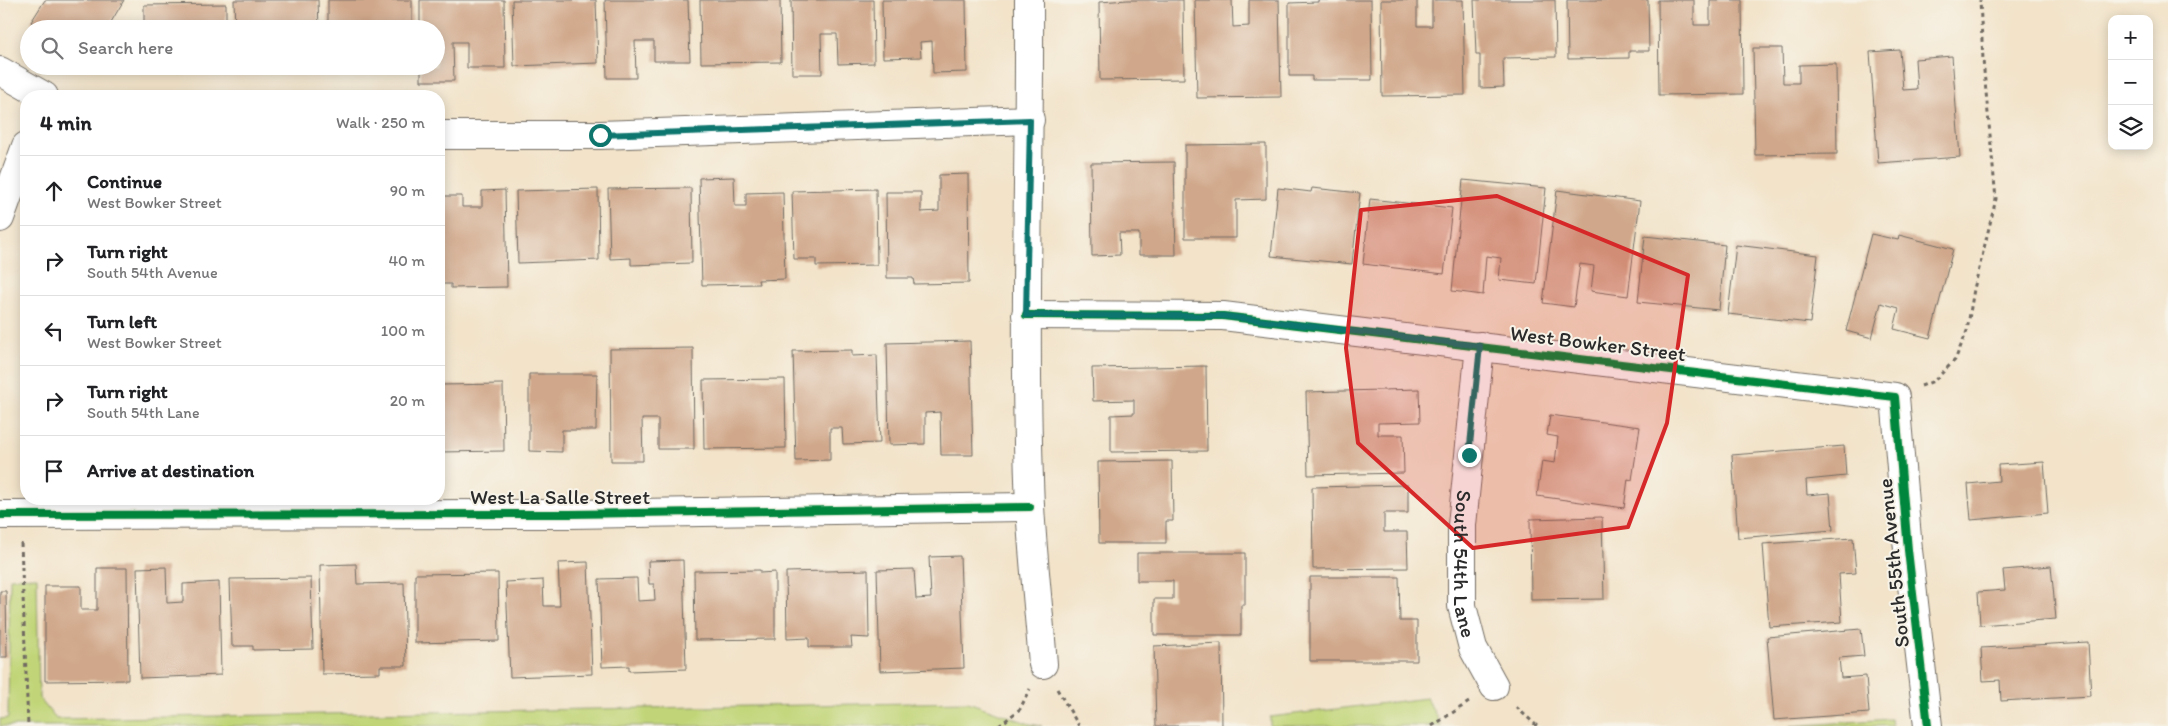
<!DOCTYPE html>
<html lang="en">
<head>
<meta charset="utf-8">
<style>
	:root { --surface:#fff; --page:#f2f2f2; --text:#202124; --muted:#757577; --line:#e0e0e0 }
	body { margin:0; font-family:Itim,sans-serif; background:var(--page); color:var(--text) }
	.controls { position:absolute; right:15px; top:15px; display:grid; overflow:hidden; border-radius:10px; box-shadow:0 2px 12px #0003 }
	.controls button { width:45px; height:45px; display:grid; place-items:center; padding:0; border:0; border-bottom:1px solid var(--line); background:var(--surface); color:var(--text); font:25px sans-serif }
	.stop { position:absolute; width:15px; height:15px; margin:-11px; border:4px solid #0f766e; border-radius:50%; background:#fff }
	.stop.end { background:#0f766e; border-color:#fff; box-shadow:0 1px 5px #0008 }
	.list { margin:0; padding:0; list-style:none }
	h2 { display:flex; justify-content:space-between; align-items:center; height:65px; margin:0; padding:0 20px; font-size:21px }
	h2 small { font-size:16px; font-weight:400; color:var(--muted) }
	.list li { display:grid; grid-template-columns:32px 1fr auto; gap:15px; align-items:center; box-sizing:border-box; height:70px; padding:0 20px; border-top:1px solid var(--line) }
	.list b { display:block; font-size:19px; white-space:nowrap }
	.list p { margin:0; font-size:16px; white-space:nowrap; color:var(--muted) }
	.list em { font-size:16px; font-style:normal; color:var(--muted) }
	.icon { flex:none; width:28px; height:28px; fill:none; stroke:currentColor; stroke-width:2; stroke-linecap:round; stroke-linejoin:round }
	.map { position:relative; flex:none; width:2168px; height:726px; overflow:hidden }
	.search { position:absolute; background:var(--surface); box-shadow:0 2px 12px #0003; left:20px; top:20px; width:425px; height:55px; display:flex; align-items:center; gap:12px; box-sizing:border-box; padding:0 18px; border-radius:28px; color:var(--muted); font-size:19px }
	.panel { position:absolute; background:var(--surface); box-shadow:0 2px 12px #0003; left:20px; top:90px; width:425px; height:415px; border-radius:20px }
	.map>svg:first-child { display:block }
	.green { fill:#c1d578; stroke:#768052 }
	.building { fill:#d0a78a }
	.lines { fill:none; stroke-linecap:round; stroke-linejoin:round }
	.street-casing { stroke:#716b62; stroke-width:30 }
	.path { stroke:#716b62; stroke-width:3; stroke-dasharray:4 4; stroke-linecap:butt }
	.street { stroke:#fff; stroke-width:28 }
	.cycleway-casing { stroke:#f7f3e8; stroke-width:11 }
	.cycleway { stroke:#00873e; stroke-width:8 }
	.route { stroke:#0f766e; stroke-width:6 }
	.marked { fill:#d62828; fill-opacity:0.2; stroke:#d62828; stroke-width:4; stroke-linejoin:round }
	.labels { text-anchor:middle; dominant-baseline:central; stroke-width:4; stroke-linejoin:round; paint-order:stroke }
	.street-label { font-size:21px; fill:#2b2b2b; stroke:#f7f3e8 }
</style>
</head>
<body>
<div class="map">
<svg width="2168" height="726" viewBox="0 0 2168 726">
	<rect width="100%" height="100%" fill="#f7f3e8"/>
	<filter id="ink" filterUnits="userSpaceOnUse"><feTurbulence type="fractalNoise" baseFrequency=".02" numOctaves="2"/><feDisplacementMap in="SourceGraphic" scale="10" xChannelSelector="R" yChannelSelector="G"/><feConvolveMatrix kernelMatrix="1 2 1 2 8 2 1 2 1" color-interpolation-filters="sRGB"/></filter>
	<filter id="wash" filterUnits="userSpaceOnUse"><feTurbulence type="fractalNoise" baseFrequency=".0096" numOctaves="4" result="noise"/><feDisplacementMap in="SourceGraphic" scale="20" xChannelSelector="R" yChannelSelector="G"/><feGaussianBlur stdDeviation="1.12" result="paint"/><feColorMatrix in="noise" values="0 0 0 0 0 0 0 0 0 0 0 0 0 0 0 0 0 1.4 0 .05"/><feComposite in="paint" operator="in"/></filter>
	<g filter="url(#wash)">
		<rect width="100%" height="100%" fill="#f2e3c9"/>
		<g class="green">
			<polygon points="37,577 39,698 56,719 968,702 1030,724 1042,726 0,726 0,719 8,718 10,578"/>
			<polygon points="1427,698 1441,726 1270,726 1270,717"/>
			<polygon points="1891,719 1892,726 1790,726"/>
		</g>
		<g id="blocks">
			<g class="building">
				<polygon points="45,0 124,0 107,29 77,29 68,23 64,29 41,29 31,22"/>
				<polygon points="234,0 318,0 319,29 235,29"/>
				<rect x="328" y="0" width="84" height="29"/>
				<polygon points="420,0 504,0 505,68 467,68 467,42 453,42 454,81 421,81 421,66 436,66 436,29 420,29"/>
				<polygon points="512,0 596,0 598,63 514,66"/>
				<polygon points="605,0 688,0 690,61 654,61 654,41 635,41 636,78 607,78"/>
				<polygon points="700,0 780,0 781,62 701,63"/>
				<polygon points="791,0 873,0 874,63 838,64 837,34 821,34 822,74 792,74"/>
				<polygon points="882,0 966,0 967,72 933,73 932,41 920,42 921,57 883,58"/>
				<polygon points="1128,0 1183,0 1184,79 1100,80 1099,2"/>
				<polygon points="1195,0 1232,0 1233,27 1249,26 1249,0 1279,0 1281,97 1197,98"/>
				<polygon points="1318,0 1371,0 1372,80 1312,80 1312,76 1289,76 1289,3 1318,2"/>
				<polygon points="1381,0 1417,0 1417,26 1432,26 1432,0 1463,0 1465,95 1382,96"/>
				<polygon points="1474,0 1555,0 1556,57 1503,58 1504,87 1480,88 1480,55 1476,55"/>
				<polygon points="1567,0 1648,0 1649,51 1629,51 1629,58 1568,59"/>
				<polygon points="1658,0 1694,0 1694,25 1710,25 1710,0 1742,0 1743,94 1659,95"/>
				<polygon points="226,4 226,29 144,29 144,5"/>
				<polygon points="1753,48 1782,48 1783,83 1799,83 1799,65 1836,64 1837,154 1755,155"/>
				<polygon points="1900,50 1903,90 1917,89 1915,59 1952,56 1960,157 1878,163 1870,52"/>
				<polygon points="145,66 227,66 227,70 145,71"/>
				<polygon points="235,66 289,66 289,71 236,72"/>
				<polygon points="328,66 383,66 383,72 329,72"/>
				<polygon points="1266,144 1266,199 1236,200 1236,238 1185,238 1185,145"/>
				<polygon points="1174,162 1176,255 1139,255 1139,233 1119,233 1120,255 1092,256 1091,163"/>
				<polygon points="968,174 969,283 914,284 913,278 887,278 886,192 921,192 921,212 939,211 939,175"/>
				<polygon points="734,177 735,206 746,206 746,193 783,192 785,279 758,280 759,284 702,285 699,178"/>
				<polygon points="1463,180 1546,188 1536,284 1499,280 1501,258 1486,256 1483,295 1452,291"/>
				<polygon points="691,188 692,263 631,265 631,258 610,259 608,189"/>
				<polygon points="1278,188 1311,192 1312,188 1360,193 1352,264 1271,256"/>
				<polygon points="598,189 599,260 518,263 516,191"/>
				<polygon points="876,189 877,265 816,266 816,259 794,259 792,191"/>
				<polygon points="505,190 507,287 451,288 451,284 439,284 439,196 462,196 462,207 482,207 482,191"/>
				<polygon points="1557,190 1640,201 1628,296 1591,291 1594,266 1580,264 1574,307 1543,303"/>
				<polygon points="1370,199 1452,208 1444,274 1363,264"/>
				<polygon points="1871,234 1898,240 1899,235 1953,249 1930,338 1894,329 1899,308 1881,303 1872,338 1846,331"/>
				<polygon points="1645,236 1725,245 1719,310 1638,302"/>
				<polygon points="1736,245 1818,255 1810,323 1728,314"/>
				<polygon points="970,341 973,455 941,455 940,412 925,413 925,444 889,445 887,343"/>
				<polygon points="693,348 694,449 658,449 658,419 642,419 643,461 611,461 610,349"/>
				<polygon points="852,350 852,356 877,355 880,443 843,444 842,428 830,428 830,460 796,461 793,351"/>
				<polygon points="23,357 26,357 26,419 25,419"/>
				<polygon points="1206,366 1207,451 1111,452 1111,415 1134,414 1134,400 1093,401 1092,368"/>
				<polygon points="529,374 597,374 596,430 562,430 562,452 529,451"/>
				<polygon points="785,379 786,448 704,449 703,380"/>
				<polygon points="503,384 504,451 439,452 439,385"/>
				<polygon points="1419,389 1420,422 1378,423 1378,435 1403,435 1404,473 1308,475 1306,392"/>
				<polygon points="1550,415 1640,427 1632,480 1628,479 1624,508 1537,496 1542,461 1555,463 1558,437 1547,435"/>
				<polygon points="1844,446 1846,476 1806,480 1807,495 1830,493 1833,530 1738,538 1732,455"/>
				<polygon points="1172,461 1173,521 1166,521 1166,543 1099,543 1098,462"/>
				<polygon points="2044,462 2048,513 1971,520 1968,484 1999,481 1998,465"/>
				<polygon points="1408,485 1408,513 1384,513 1384,532 1407,532 1408,568 1313,569 1312,487"/>
				<polygon points="1602,517 1604,599 1531,600 1530,519"/>
				<polygon points="1853,538 1856,573 1839,574 1842,622 1769,627 1763,544"/>
				<polygon points="1137,553 1245,553 1245,605 1241,605 1241,635 1154,635 1154,599 1173,599 1173,581 1137,581"/>
				<polygon points="960,556 964,668 880,671 877,570 914,569 916,599 931,598 929,557"/>
				<polygon points="683,560 686,669 629,671 629,666 602,667 599,579 637,578 638,601 655,600 654,584 649,584 648,561"/>
				<polygon points="588,562 592,674 510,677 506,582 543,580 544,606 560,606 558,563"/>
				<polygon points="356,564 357,584 404,583 406,666 380,666 380,673 322,674 320,565"/>
				<polygon points="2051,566 2056,619 1980,625 1978,592 2005,590 2003,570"/>
				<polygon points="166,567 167,603 183,602 183,584 219,582 221,675 140,678 137,568"/>
				<polygon points="97,568 127,568 128,680 45,681 45,586 81,586 81,610 97,610"/>
				<polygon points="760,570 760,573 775,572 775,639 695,640 694,571"/>
				<polygon points="868,570 869,638 851,637 852,647 809,647 809,638 787,639 786,572"/>
				<polygon points="498,573 499,641 415,643 415,574"/>
				<polygon points="1310,577 1399,577 1400,621 1417,621 1417,661 1310,661"/>
				<polygon points="311,578 313,649 253,650 253,646 232,646 230,579"/>
				<polygon points="0,591 6,591 7,657 0,657"/>
				<polygon points="1861,629 1864,656 1839,658 1841,678 1866,676 1869,713 1774,720 1767,637"/>
				<polygon points="2088,642 2091,696 2001,701 2000,680 1983,681 1981,648"/>
				<polygon points="1221,643 1222,726 1156,726 1154,646"/>
			</g>
		</g>
	</g>
	<g filter="url(#ink)">
		<use href="#blocks" fill-opacity="0" stroke="#716b62" stroke-width="1"/>
		<g class="lines">
			<g class="street-casing">
				<g id="street">
					<path d="M1029,0c1,169 -6,338 1,506 3,53 9,106 13,158"/>
					<polyline points="0,71 44,96"/>
					<polyline points="439,135 600,135 1030,120"/>
					<polyline points="0,218 26,146"/>
					<polyline points="1026,315 1223,316 1895,397 1908,550 1928,726"/>
					<path id="s1" d="M1480,346l-18,179v81l11,42 21,38"/>
					<polyline points="0,515 569,514 1030,507"/>
				</g>
			</g>
			<g class="path">
				<polyline points="1921,386 1934,381 1955,360 1967,331 1974,289 1996,199 1983,60 1980,0"/>
				<polyline points="21,543 28,726"/>
				<polyline points="1057,689 1079,726"/>
				<polyline points="1516,707 1537,726"/>
				<polyline points="999,726 1020,709 1030,689"/>
				<polyline points="1432,726 1469,702"/>
			</g>
			<use href="#street" class="street"/>
			<g class="cycleway-casing">
				<g id="cycleway">
					<polyline points="1026,315 1223,316 1895,397 1908,550 1928,726"/>
					<polyline points="0,515 569,514 1030,507"/>
				</g>
			</g>
			<use href="#cycleway" class="cycleway"/>
		</g>
	</g>
	<g class="lines" filter="url(#ink)">
		<polyline class="route" points="600,135 1030,120 1026,315 1223,316 1480,346 1469,455"/>
	</g>
	<path class="marked" d="M1497,196l191,79 -21,148 -39,104 -155,21 -115,-105 -12,-95 15,-138z"/>
	<g class="labels">
		<g class="street-label">
			<text transform="translate(1598 343) rotate(7)">West Bowker Street</text>
			<text x="560" y="496">West La Salle Street</text>
			<text stroke="none"><textPath href="#s1" startOffset="219">South 54th Lane</textPath></text>
			<text transform="translate(1893 563) rotate(-96)">South 55th Avenue</text>
		</g>
	</g>
</svg>
<div class="controls">
<button>+</button>
<button>−</button>
<button><svg class="icon" aria-label="layers" viewBox="0 0 24 24"><path d="M12 4l9 5-9 5-9-5zM3 14l9 5 9-5"/></svg></button>
</div>
<div class="stop" style="left:600px;top:135px"></div>
<div class="stop end" style="left:1469px;top:455px"></div>
<div class="search"><svg class="icon" aria-label="search" viewBox="0 0 24 24"><circle cx="10" cy="10" r="6"/><path d="M15 15l6 6"/></svg>Search here</div>
<section class="panel">
<h2>4 min<small>Walk · 250 m</small></h2>
<ul class="list">
<li><svg class="icon" aria-label="ahead" viewBox="0 0 24 24"><path d="M12 20V5M6 11l6-6 6 6"/></svg><div><b>Continue</b><p>West Bowker Street</p></div><em>90 m</em></li>
<li><svg class="icon" aria-label="right" viewBox="0 0 24 24"><path d="M7 20v-9h11M14 6l5 5-5 5"/></svg><div><b>Turn right</b><p>South 54th Avenue</p></div><em>40 m</em></li>
<li><svg class="icon" aria-label="left" viewBox="0 0 24 24"><path d="M17 20v-9H6M10 6l-5 5 5 5"/></svg><div><b>Turn left</b><p>West Bowker Street</p></div><em>100 m</em></li>
<li><svg class="icon" aria-label="right" viewBox="0 0 24 24"><path d="M7 20v-9h11M14 6l5 5-5 5"/></svg><div><b>Turn right</b><p>South 54th Lane</p></div><em>20 m</em></li>
<li><svg class="icon" aria-label="arrive" viewBox="0 0 24 24"><path d="M6 21V4h12l-3 4 3 4H6"/></svg><div><b>Arrive at destination</b></div></li>
</ul>
</section>
</div>
</body>
</html>
